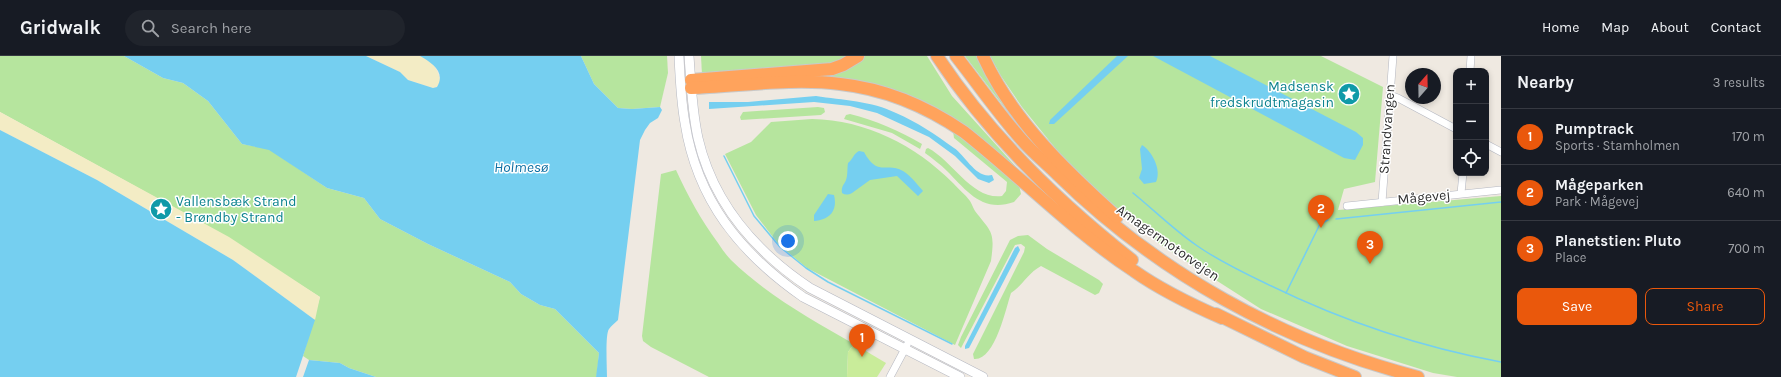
<!DOCTYPE html>
<html lang="en">
<head>
<meta charset="utf-8">
<style>
	:root { --surface:#171b24; --page:#20242c; --text:#f1f3f6; --muted:#9ea1a6; --line:#363941; --accent:#ea580c }
	body { margin:0; font-family:Karla,sans-serif; background:var(--page); color:var(--text) }
	.controls { position:absolute; right:12px; top:12px; display:grid; overflow:hidden; border-radius:8px; box-shadow:0 2px 6px #0003 }
	.controls button { width:36px; height:36px; display:grid; place-items:center; padding:0; border:0; border-bottom:1px solid var(--line); background:var(--surface); color:var(--text); font:20px sans-serif }
	.compass { position:absolute; left:1405px; top:12px; width:36px; height:36px; border-radius:50%; background:var(--surface); box-shadow:0 2px 6px #0003; rotate:20deg }
	.you { position:absolute; left:788px; top:185px; width:14px; height:14px; margin:-10px; border:3px solid #fff; border-radius:50%; background:#1a73e8; box-shadow:0 0 0 6px #1a73e833 }
	.badge { display:grid; place-items:center; width:26px; height:26px; border-radius:50%; background:var(--accent); color:#fff; font-size:13px; font-weight:700 }
	.pin { position:absolute; translate:-50% -33px; filter:drop-shadow(0 1px 2px #0008) }
	.pin::after { content:''; position:absolute; top:21px; width:14px; height:12px; background:inherit; clip-path:polygon(0 0,100% 0,50% 100%) }
	.list { margin:0; padding:0; list-style:none }
	h2 { display:flex; justify-content:space-between; align-items:center; height:52px; margin:0; padding:0 16px; font-size:17px }
	h2 small { font-size:13px; font-weight:400; color:var(--muted) }
	.list li { display:grid; grid-template-columns:26px 1fr auto; gap:12px; align-items:center; box-sizing:border-box; height:56px; padding:0 16px; border-top:1px solid var(--line) }
	.list b { display:block; font-size:15px; white-space:nowrap }
	.list p { margin:0; font-size:13px; white-space:nowrap; color:var(--muted) }
	.list em { font-size:13px; font-style:normal; color:var(--muted) }
	.actions { display:flex; gap:8px; padding:12px 16px }
	.actions a { flex:1; padding:9px 0; border:1px solid var(--accent); border-radius:8px; text-align:center; font-size:14px; color:var(--accent) }
	.actions .main { background:var(--accent); color:#fff }
	.icon { flex:none; width:22px; height:22px; fill:none; stroke:currentColor; stroke-width:2; stroke-linecap:round; stroke-linejoin:round }
	.map { position:relative; flex:none; width:1501px; height:321px; overflow:hidden }
	header { display:flex; align-items:center; gap:24px; box-sizing:border-box; height:56px; padding:0 20px; background:var(--surface); border-bottom:1px solid var(--line) }
	header strong { font-size:19px }
	nav { display:flex; gap:22px; margin-inline-start:auto; font-size:14px }
	.search { width:280px; height:36px; background:var(--page); display:flex; align-items:center; gap:10px; box-sizing:border-box; padding:0 14px; border-radius:22px; color:var(--muted); font-size:15px }
	main { display:flex }
	aside { flex:1; background:var(--surface) }
	.map>svg:first-child { display:block }
	.green { fill:#b6e59e }
	.sand { fill:#f3ecc5 }
	.pitch { fill:#c9ec9a }
	.water { fill:#75cff0 }
	.lines { fill:none; stroke-linecap:round; stroke-linejoin:round }
	.stream { stroke:#75cff0; stroke-width:1.5 }
	.street-casing { stroke:#b4b7c1; stroke-width:8 }
	.secondary-casing { stroke:#b4b7c1; stroke-width:10 }
	.highway-casing { stroke:#c9c9c9; stroke-width:14 }
	.street { stroke:#fff; stroke-width:7 }
	.secondary { stroke:#fff; stroke-width:9 }
	.highway { stroke:#ffa35c; stroke-width:12 }
	.labels { text-anchor:middle; dominant-baseline:central; stroke-width:3; stroke-linejoin:round; paint-order:stroke }
	.culture-label { font-size:14px; fill:#0d838f; stroke:#fff; text-anchor:end }
	.street-label { font-size:14px; fill:#2e2e2e; stroke:#fff }
	.water-label { font-size:15px; font-style:italic; fill:#0d6fa3; stroke:#fff }
</style>
</head>
<body>
<header>
<strong>Gridwalk</strong>
<div class="search"><svg class="icon" aria-label="search" viewBox="0 0 24 24"><circle cx="10" cy="10" r="6"/><path d="M15 15l6 6"/></svg>Search here</div>
<nav><a>Home</a><a>Map</a><a>About</a><a>Contact</a></nav>
</header>
<main>
<div class="map">
<svg width="1501" height="321" viewBox="0 0 1501 321">
	<rect width="100%" height="100%" fill="#efe9e1"/>
	<g class="green">
		<polygon points="0,0 124,0 163,22 183,27 208,45 242,88 269,93 327,132 364,142 380,163 428,188 510,226 521,238 540,249 555,253 599,297 597,318 596,321 376,321 349,312 340,307 309,304 303,300 320,241 204,168 0,56"/>
		<polygon points="581,0 667,0 668,17 660,51 632,53 618,52 594,28"/>
		<polygon points="701,0 852,0 829,11 702,19"/>
		<polygon points="864,0 927,0 952,40 1018,113 1016,115 933,52 797,24 862,2"/>
		<polygon points="965,0 979,0 1049,101 1011,60"/>
		<polygon points="990,0 1321,0 1383,31 1375,126 1344,133 1338,154 1501,140 1501,321 1457,321 1433,317 1347,290 1261,253 1161,189 1103,140 1060,98 1022,51 1001,20"/>
		<polygon points="818,51 824,52 825,56 821,59 741,64 740,61 743,56"/>
		<path d="M850,58c25,6 50,17 72,30l-2,5 -28,-16 -48,-14 2,-4z"/>
		<path d="M812,63c54,1 103,26 141,64 5,6 12,11 17,18 2,3 3,7 5,10 17,22 20,20 16,50l-36,84 -148,-77 -28,-23 -23,-30 -31,-61 26,-12 20,-20z"/>
		<path d="M953,75l66,54 2,9 -7,8c-32,11 -47,-11 -67,-31 -7,-7 -14,-12 -22,-18l1,-4 2,-1c25,13 44,52 74,48l4,-5 1,-9 -53,-44z"/>
		<path d="M676,114c12,26 25,50 42,73 4,6 8,12 13,17 36,35 80,59 123,84l-6,8 -1,25h-138l-58,-30 -8,-6 -1,-5 19,-162z"/>
		<path d="M1028,179l19,14 52,31 4,4 -4,9 -4,2 -54,-29c-13,7 -18,19 -30,27 -5,15 -16,68 -37,66l-1,-5 51,-102 1,-5 -4,-3 -6,1 -54,103 -3,-3 3,-8 49,-97 8,-4z"/>
	</g>
	<g class="sand">
		<path d="M366,0c14,0 42,0 54,0 11,3 19,14 20,25l-3,6 -4,1 -25,-8 -8,-8z"/>
		<polygon points="0,56 229,181 320,241 315,264 233,204 97,124 0,74"/>
	</g>
	<polygon class="pitch" points="854,288 886,307 877,321 847,321 848,296"/>
	<g class="water">
		<path d="M124,0h242l34,16 8,8 25,8 4,-1c9,-15 -5,-24 -17,-31h161l13,28 24,24 14,1 28,-2 2,3 -4,8 -8,5 -5,7 -5,10 -22,180c-3,3 -7,6 -9,9 -4,5 -2,39 -2,48h-11l3,-24 -44,-44 -15,-4 -19,-11 -11,-12 -82,-38 -48,-25 -16,-21 -37,-10 -58,-38 -27,-6 -34,-43 -25,-18 -20,-5z"/>
		<polygon points="1117,0 1128,0 1054,68 1049,68 1050,64"/>
		<polygon points="1153,0 1210,0 1356,76 1363,82 1363,89 1355,104 1344,102"/>
		<path d="M816,40c26,4 56,5 80,17 21,9 40,22 58,35 11,7 22,31 38,27l2,5 -5,3 -11,-4 -23,-23 -26,-19 -52,-24 -27,-7 -36,-4 -105,7v-7h39z"/>
		<polygon points="0,74 97,124 233,204 315,264 296,321 0,321"/>
		<path d="M1142,89c10,6 20,25 14,37l-12,2 -5,-6 3,-9 -2,-20z"/>
		<path d="M859,95l5,1c14,26 23,9 39,19 8,5 14,13 20,20l-5,5 -21,-20 -27,4 -18,13c-4,2 -7,2 -10,0 -1,-7 2,-8 4,-13 2,-5 1,-12 2,-17 5,-4 6,-10 11,-12z"/>
		<path d="M828,138l6,1c4,16 -5,25 -20,26v-6z"/>
		<polygon points="1018,190 1020,194 969,292 965,293 965,290 1015,192"/>
		<polygon points="309,304 340,307 349,312 376,321 303,321"/>
	</g>
	<g class="lines">
		<g class="stream">
			<polyline points="724,100 754,160 780,191 806,212 828,226 952,288"/>
			<path d="M1133,137c21,17 41,37 63,52 21,15 46,27 69,38 75,37 154,64 236,79"/>
			<polyline points="1336,163 1501,146"/>
			<polyline points="1286,237 1320,168 1328,164"/>
		</g>
		<g class="street-casing">
			<g id="street">
				<polyline points="1470,15 1471,0"/>
				<polyline points="1390,39 1398,42 1456,73"/>
				<polyline points="1486,88 1501,96"/>
				<polyline points="1461,137 1463,117"/>
				<polyline points="1382,146 1393,0"/>
				<polyline points="1347,150 1501,134"/>
				<polyline points="890,321 907,289"/>
			</g>
		</g>
		<g class="secondary-casing">
			<g id="secondary">
				<path d="M679,0c1,22 2,45 6,67 12,77 55,130 118,174l157,80"/>
				<path d="M689,0c2,27 3,55 9,82 15,65 58,114 112,150l173,89"/>
			</g>
		</g>
		<g class="highway-casing">
			<g id="highway">
				<path d="M937,0c52,79 120,145 195,204"/>
				<path d="M956,0c22,28 42,57 65,83 11,13 25,24 37,36 100,98 224,167 360,202"/>
				<path d="M983,0c29,64 83,115 134,161"/>
				<polyline points="691,24 832,13 843,9 858,0"/>
				<path d="M691,32c48,-2 103,-10 149,-4 46,5 86,22 124,48 57,45 109,99 170,139 27,19 58,34 88,47"/>
				<polyline points="1216,258 1304,301 1355,321"/>
			</g>
		</g>
		<use href="#street" class="street"/>
		<use href="#secondary" class="secondary"/>
		<use href="#highway" class="highway"/>
	</g>
	<defs>
		<g id="sight-disc" transform="scale(1.15)"><circle r="9.5" fill="#0f9aa8" stroke="#fff"/><path d="M0-6L1.8-2.2L6-1.7L2.9 1.2L3.7 5.4L0 3.3L-3.7 5.4L-2.9 1.2L-6-1.7L-1.8-2.2Z" fill="#fff"/></g>
	</defs>
	<g fill-rule="evenodd">
		<use href="#sight-disc" x="1349" y="38"/>
		<use href="#sight-disc" x="161" y="153"/>
	</g>
	<g class="labels">
		<g class="culture-label">
			<text x="1334" y="30">Madsensk<tspan x="1334" dy="16">fredskrudtmagasin</tspan></text>
			<text x="176" y="145" text-anchor="start">Vallensbæk Strand<tspan x="176" dy="16">- Brøndby Strand</tspan></text>
		</g>
		<g class="street-label">
			<text transform="translate(1387 73) rotate(-86)">Strandvangen</text>
			<text transform="translate(1424 141) rotate(-6)">Mågevej</text>
			<text transform="translate(1168 187) rotate(35)">Amagermotorvejen</text>
		</g>
		<g class="water-label">
			<text x="521" y="111">Holmesø</text>
		</g>
	</g>
</svg>
<div class="controls">
<button>+</button>
<button>−</button>
<button><svg class="icon" aria-label="locate" viewBox="0 0 24 24"><circle cx="12" cy="12" r="6"/><path d="M12 2v4M12 18v4M2 12h4M18 12h4"/></svg></button>
</div>
<svg class="compass" viewBox="-18 -18 36 36"><path d="M0-13l5 13h-10z" fill="#e53935"/><path d="M0 13l5-13h-10z" fill="#9ea1a6"/></svg>
<div class="you"></div>
<div class="pin badge" style="left:862px;top:301px">1</div>
<div class="pin badge" style="left:1321px;top:172px">2</div>
<div class="pin badge" style="left:1370px;top:208px">3</div>
</div>
<aside>
<h2>Nearby<small>3 results</small></h2>
<ul class="list">
<li><span class="badge">1</span><div><b>Pumptrack</b><p>Sports · Stamholmen</p></div><em>170 m</em></li>
<li><span class="badge">2</span><div><b>Mågeparken</b><p>Park · Mågevej</p></div><em>640 m</em></li>
<li><span class="badge">3</span><div><b>Planetstien: Pluto</b><p>Place</p></div><em>700 m</em></li>
</ul>
<div class="actions"><a class="main">Save</a><a>Share</a></div>
</aside>
</main>
</body>
</html>
